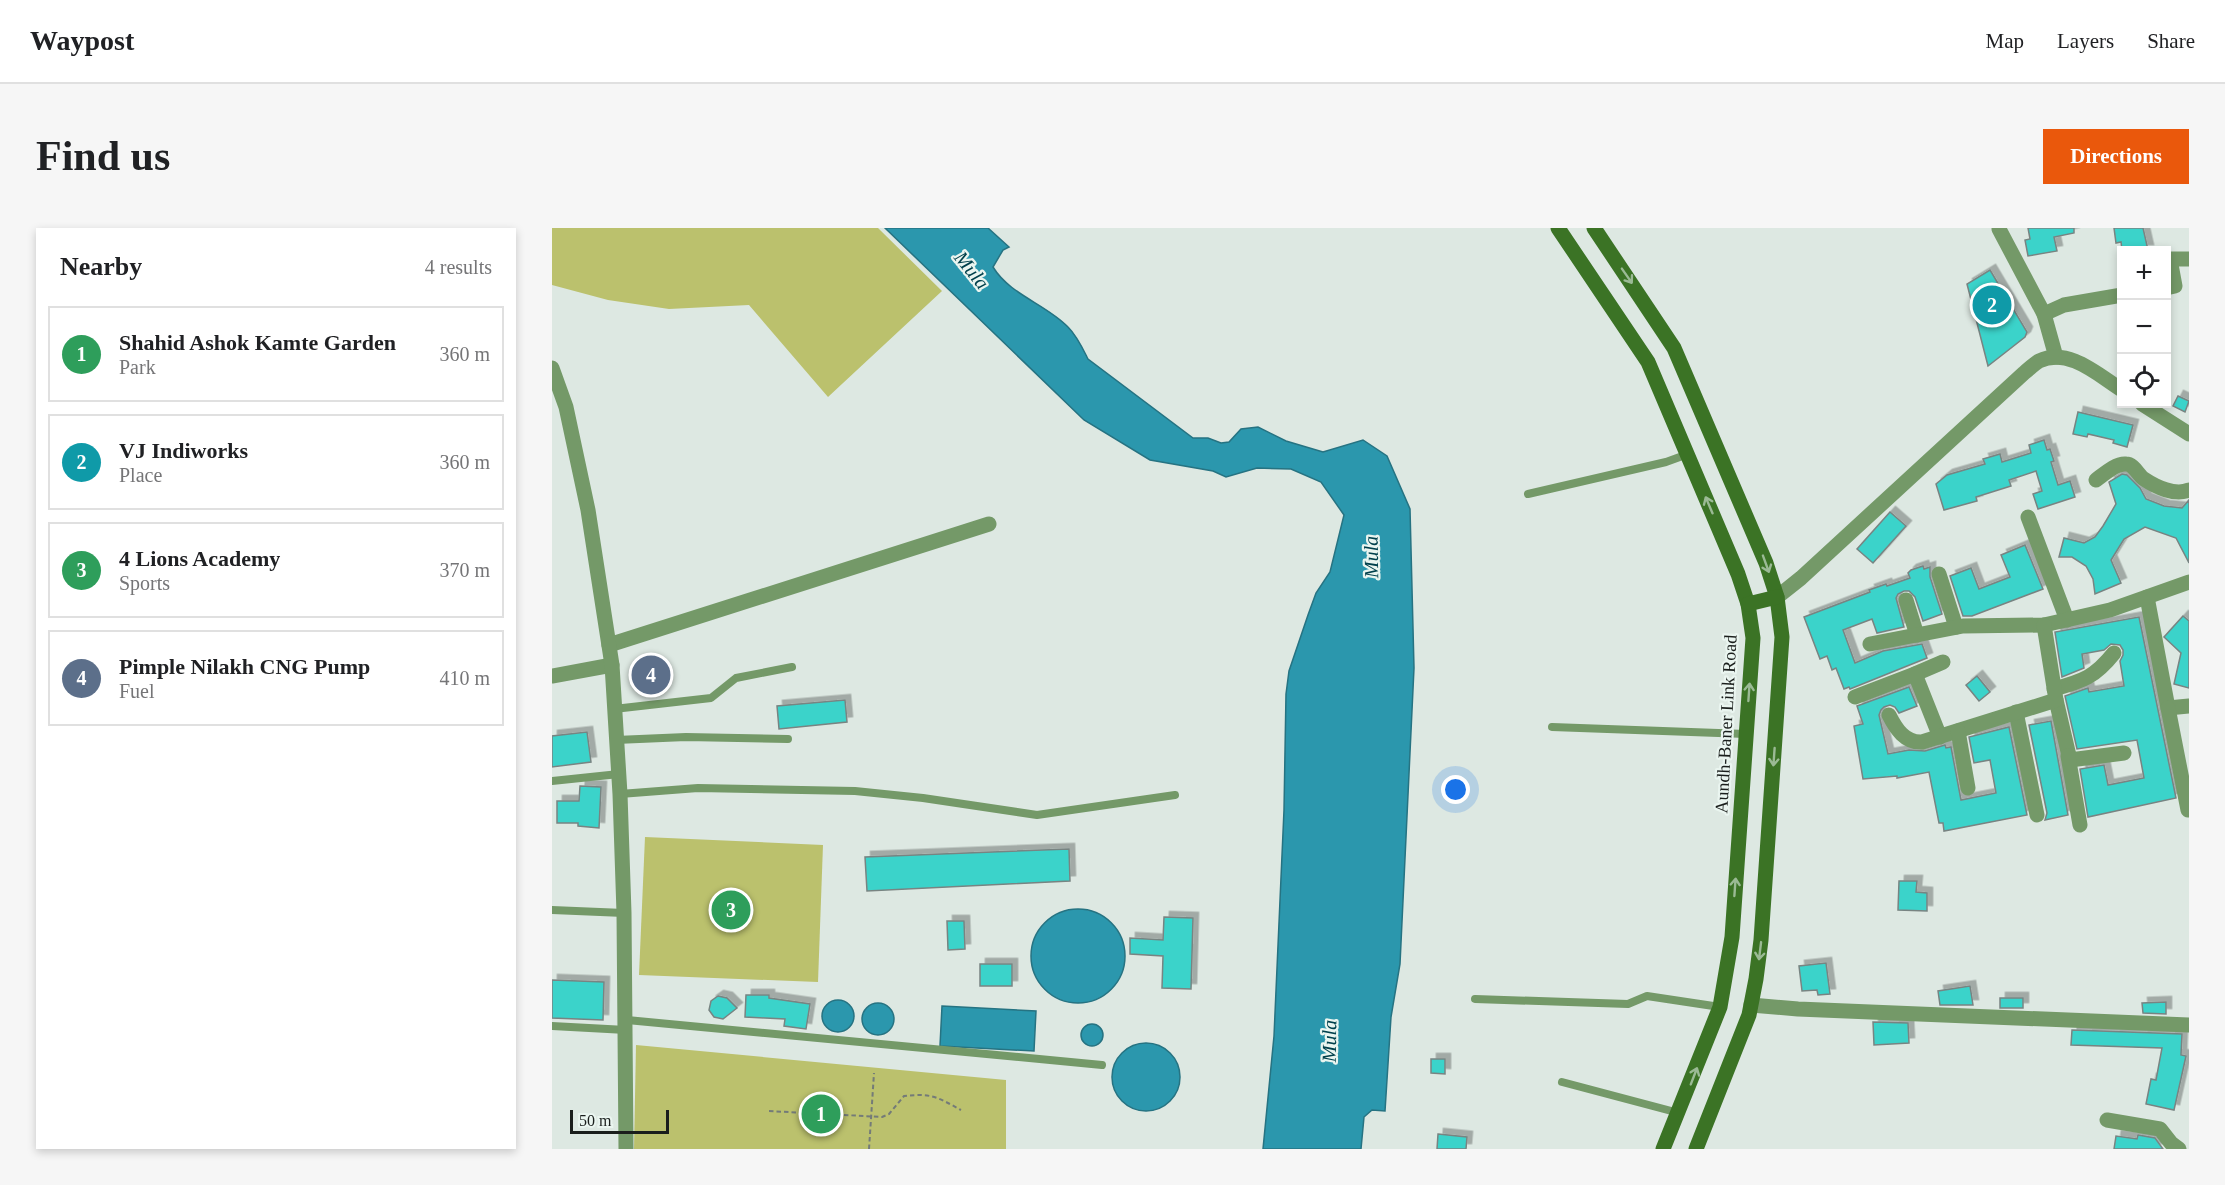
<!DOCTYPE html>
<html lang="en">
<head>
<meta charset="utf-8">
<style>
	:root { --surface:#fff; --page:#f6f6f6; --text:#202124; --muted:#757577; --line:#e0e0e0; --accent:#ea580c }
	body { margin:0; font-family:Georgia,serif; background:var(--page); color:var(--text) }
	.controls { position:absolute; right:18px; top:18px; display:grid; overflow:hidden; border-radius:0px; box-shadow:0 3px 9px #0003 }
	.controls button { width:54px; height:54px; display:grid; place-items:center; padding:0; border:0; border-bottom:2px solid var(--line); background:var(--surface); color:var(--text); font:30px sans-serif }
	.scale { position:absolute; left:18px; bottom:15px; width:99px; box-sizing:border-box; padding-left:6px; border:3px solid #1a1e1c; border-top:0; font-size:16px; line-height:21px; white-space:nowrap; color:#1a1e1c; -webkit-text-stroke:4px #eaf5f0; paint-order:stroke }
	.you { position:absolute; left:904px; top:562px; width:21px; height:21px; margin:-15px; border:4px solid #fff; border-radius:50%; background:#1a73e8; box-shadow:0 0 0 9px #1a73e833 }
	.badge { display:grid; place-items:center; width:39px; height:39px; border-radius:50%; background:var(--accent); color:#fff; font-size:20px; font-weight:700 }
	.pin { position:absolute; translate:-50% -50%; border:3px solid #fff; box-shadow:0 2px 6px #0006 }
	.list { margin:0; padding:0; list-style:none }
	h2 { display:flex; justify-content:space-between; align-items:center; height:78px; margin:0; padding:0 24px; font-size:26px }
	h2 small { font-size:20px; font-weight:400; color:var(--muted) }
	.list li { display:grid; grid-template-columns:39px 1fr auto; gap:18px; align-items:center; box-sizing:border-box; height:96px; margin:0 12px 12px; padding:0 12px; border:2px solid var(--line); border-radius:0px }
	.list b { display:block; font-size:22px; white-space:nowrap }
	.list p { margin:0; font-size:20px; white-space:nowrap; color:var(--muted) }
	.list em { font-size:20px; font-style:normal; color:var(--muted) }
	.icon { flex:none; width:33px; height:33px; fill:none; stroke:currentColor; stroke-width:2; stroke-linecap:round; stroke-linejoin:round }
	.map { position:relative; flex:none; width:1637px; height:921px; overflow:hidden; border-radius:0px }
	header { display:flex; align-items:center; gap:36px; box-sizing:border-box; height:84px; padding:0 30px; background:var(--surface); border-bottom:2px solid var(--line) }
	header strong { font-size:28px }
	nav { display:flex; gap:33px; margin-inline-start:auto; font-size:21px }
	.intro { display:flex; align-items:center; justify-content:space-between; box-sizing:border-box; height:144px; padding:0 36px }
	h1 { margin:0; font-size:42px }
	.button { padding:15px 27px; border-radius:0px; background:var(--accent); color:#fff; font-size:21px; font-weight:700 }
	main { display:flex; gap:36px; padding:0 36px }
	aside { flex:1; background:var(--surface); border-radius:0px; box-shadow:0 3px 9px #0003 }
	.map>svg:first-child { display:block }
	.green { fill:#bbc16d }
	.water { fill:#2b97ad; stroke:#267382; stroke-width:1.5 }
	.building { fill:#3ad3ca; stroke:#788482; stroke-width:1.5; filter:url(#shadow) }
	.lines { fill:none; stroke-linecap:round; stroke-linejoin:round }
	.path { stroke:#747b78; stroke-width:2; stroke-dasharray:4.5 3; stroke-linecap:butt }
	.service { stroke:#749968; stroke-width:8 }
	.minor { stroke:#749968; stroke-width:15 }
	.tertiary { stroke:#749968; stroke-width:15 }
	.secondary { stroke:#3b7325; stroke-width:15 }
	.oneway { stroke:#9bba95 }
	.labels { text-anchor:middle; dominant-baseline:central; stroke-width:4.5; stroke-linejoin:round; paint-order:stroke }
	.street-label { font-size:18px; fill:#1a1e1c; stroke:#eaf5f0 }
	.water-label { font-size:20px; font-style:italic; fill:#00404c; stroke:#eaf5f0 }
</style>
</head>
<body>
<header>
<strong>Waypost</strong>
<nav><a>Map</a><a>Layers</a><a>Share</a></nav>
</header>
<div class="intro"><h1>Find us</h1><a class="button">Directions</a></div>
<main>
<aside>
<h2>Nearby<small>4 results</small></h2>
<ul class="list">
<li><span class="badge" style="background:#2e9e5b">1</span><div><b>Shahid Ashok Kamte Garden</b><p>Park</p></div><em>360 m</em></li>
<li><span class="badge" style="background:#0f9aa8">2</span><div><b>VJ Indiworks</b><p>Place</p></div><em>360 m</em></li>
<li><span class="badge" style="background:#2e9e5b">3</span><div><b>4 Lions Academy</b><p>Sports</p></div><em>370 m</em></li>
<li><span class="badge" style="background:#5c6f8a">4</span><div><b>Pimple Nilakh CNG Pump</b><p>Fuel</p></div><em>410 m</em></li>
</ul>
</aside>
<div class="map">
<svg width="1637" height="921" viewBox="0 0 1637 921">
	<defs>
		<filter id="shadow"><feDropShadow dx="5.5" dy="-5.5" stdDeviation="0" flood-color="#0004"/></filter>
	</defs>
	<rect width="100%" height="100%" fill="#dde8e2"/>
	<g class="green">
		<polygon points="0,0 326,0 390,63 276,169 197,77 117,81 56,72 0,57"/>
		<polygon points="93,609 271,617 266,754 87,747"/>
		<polygon points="84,817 454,852 454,921 82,921"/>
	</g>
	<g class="water">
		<path d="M333,0h103l21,19 -6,3 -10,17c17,28 53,37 75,60 9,9 14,20 20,32l105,79h15l13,5 8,-1 12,-13 17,-2 28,14 37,11 40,-12 24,16 23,53 4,159 -14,296 -9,53 -6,94 -13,-1 -8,7 -3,32h-98l11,-113 10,-226 2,-116 3,-23 19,-56 8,-22 14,-21 14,-57 -23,-33 -30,-13 -34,-1 -31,9 -13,-6 -63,-11 -66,-40z"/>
		<circle cx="526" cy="728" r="47"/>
		<circle cx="286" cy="788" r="16"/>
		<circle cx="326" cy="791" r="16"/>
		<polygon points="390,778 484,783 482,823 388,818"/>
		<circle cx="540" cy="807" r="11"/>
		<circle cx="594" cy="849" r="34"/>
	</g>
	<g class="building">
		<polygon points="1476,0 1522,0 1522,5 1502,9 1505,23 1476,28 1473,12 1478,11"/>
		<polygon points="1562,0 1591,0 1596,22 1570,22 1569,14 1564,15"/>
		<polygon points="1438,42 1475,104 1473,109 1436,138 1415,56"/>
		<polygon points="1626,168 1637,173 1633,184 1621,178"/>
		<polygon points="1526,184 1581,197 1575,219 1561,215 1562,212 1536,206 1535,209 1521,206"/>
		<polygon points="1492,212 1495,222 1498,221 1502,233 1499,234 1506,257 1518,253 1523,269 1486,281 1481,266 1490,263 1484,243 1457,252 1459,258 1424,269 1425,273 1392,282 1384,256 1395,247 1433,236 1431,231 1448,226 1450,234 1479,225 1477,217"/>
		<polygon points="1570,246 1575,247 1588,260 1594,271 1612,278 1630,280 1637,272 1637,335 1624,310 1593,299 1572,311 1559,332 1569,355 1543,366 1541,351 1534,338 1520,329 1507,329 1512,310 1532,315 1543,309 1551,298 1564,276 1557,254"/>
		<polygon points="1338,284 1354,298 1321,335 1305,321"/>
		<polygon points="1473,317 1491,361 1420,388 1411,388 1398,348 1419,340 1427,361 1458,349 1449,327"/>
		<polygon points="1371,338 1372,341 1378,339 1378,349 1390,386 1371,393 1363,369 1357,363 1352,363 1346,366 1344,370 1352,399 1325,405 1320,391 1291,402 1303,435 1331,423 1370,416 1375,430 1298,461 1297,459 1292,461 1284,440 1280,442 1275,428 1268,431 1252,389 1318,364 1317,362 1334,356 1335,358 1358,350 1356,345 1359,342"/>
		<polygon points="1631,388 1637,393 1637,460 1622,456 1629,425 1612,409"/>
		<polygon points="1587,389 1624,570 1536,589 1528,541 1552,537 1556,557 1592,550 1585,512 1525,521 1513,468 1536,460 1537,464 1572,458 1568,433 1571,427 1571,422 1568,417 1559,416 1552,422 1530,426 1532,440 1510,449 1503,404"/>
		<polygon points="1425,448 1438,464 1427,473 1414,457"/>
		<polygon points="1357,459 1365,478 1347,485 1343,479 1338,477 1332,479 1329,482 1327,487 1336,526 1357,522 1373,523 1393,517 1394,520 1399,519 1409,572 1444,565 1438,532 1422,535 1417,509 1457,499 1475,587 1392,603 1391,595 1387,595 1377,544 1345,550 1345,548 1311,551 1302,498 1311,496 1305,478"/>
		<polygon points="293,472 295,494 227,501 225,478"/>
		<polygon points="1499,493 1516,587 1493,592 1495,585 1477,497"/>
		<polygon points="35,504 39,534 0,539 0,508"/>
		<polygon points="28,558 49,559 47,600 26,598 26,595 5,595 5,573 27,573"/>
		<polygon points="517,621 518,653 315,663 313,629"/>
		<polygon points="1347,653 1365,653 1364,664 1375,665 1375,683 1346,682"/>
		<polygon points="612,689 641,690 639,761 610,760 611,728 578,726 578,710 611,712"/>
		<polygon points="395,693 412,693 413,721 396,722"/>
		<polygon points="1274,735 1278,766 1266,767 1265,762 1250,763 1247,738"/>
		<rect x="428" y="736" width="32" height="22"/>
		<polygon points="0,752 52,754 51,792 0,790"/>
		<polygon points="1418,758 1421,777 1388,777 1386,763"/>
		<polygon points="194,767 217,767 217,770 258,776 254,801 232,798 233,791 193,789"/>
		<polygon points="166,768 175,770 185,780 171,791 162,789 157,782 159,773"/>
		<rect x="1448" y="770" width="23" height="10"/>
		<polygon points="1614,774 1614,786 1591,785 1590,775"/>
		<polygon points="1321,794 1356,795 1357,815 1322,817"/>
		<polygon points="1520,802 1630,806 1629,827 1634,828 1622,882 1594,876 1599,851 1604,852 1610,820 1519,817"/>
		<polygon points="879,831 893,831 893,846 879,845"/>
		<polygon points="886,906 915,909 914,921 885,921"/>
		<polygon points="1586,907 1603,910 1611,921 1562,921 1564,908 1585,911"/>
	</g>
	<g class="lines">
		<g class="path">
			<path d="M217,883l113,6 7,-3 15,-18c28,-3 33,1 57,14"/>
			<polyline points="317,921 322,845"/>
		</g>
		<g class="service">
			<polyline points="976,266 1114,234 1136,226"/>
			<polyline points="62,481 159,470 184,450 240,439"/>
			<polyline points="1000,499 1194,506"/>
			<polyline points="64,512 134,509 236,511"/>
			<polyline points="0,553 67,546"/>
			<polyline points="68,566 146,560 303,563 371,570 485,587 623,567"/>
			<polyline points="0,682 72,685"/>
			<polyline points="923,771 1076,776 1095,768 1168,779"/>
			<polyline points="75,792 550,837"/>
			<polyline points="0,798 74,802"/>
			<polyline points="1010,854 1127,885"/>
		</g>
		<g class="minor">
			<polyline points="1447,1 1492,86"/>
			<polyline points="1614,60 1623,58 1618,31 1637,31"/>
			<polyline points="1504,129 1492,86 1512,77 1570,67"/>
			<polyline points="1590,176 1637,206"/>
			<path d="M1544,252c8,-6 20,-17 30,-16 8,0 12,11 18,15 12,8 31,17 45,11"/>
			<polyline points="1476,289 1515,392"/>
			<polyline points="1387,346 1404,399"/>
			<path d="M1225,369l24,-19 223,-205c5,-4 10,-9 15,-12 30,-14 59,14 83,29"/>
			<polyline points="1595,369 1616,480 1637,478"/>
			<polyline points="1354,372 1365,407"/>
			<polyline points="1318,416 1411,398 1492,397 1558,382 1637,354"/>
			<polyline points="57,417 437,296"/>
			<polyline points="1363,446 1391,434"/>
			<polyline points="0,448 60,437"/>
			<path d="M1502,461c29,-8 41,-12 60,-36"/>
			<polyline points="1303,469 1363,446 1388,509"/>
			<polyline points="1504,472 1518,532 1572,525"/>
			<polyline points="1616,480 1636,582"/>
			<polyline points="1464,484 1485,587"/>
			<path d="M1337,487c7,14 16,28 33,27l134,-42 -12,-75"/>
			<polyline points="1406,503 1416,560"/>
			<polyline points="1516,528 1528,597"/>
			<polyline points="1199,777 1246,781 1637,797"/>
			<polyline points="1555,892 1608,901 1619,915 1627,921"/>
		</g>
		<polyline class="tertiary" points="0,140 14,179 36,282 60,437 68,566 72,685 74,921"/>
		<g class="secondary">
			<polyline points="1006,0 1096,134 1186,346 1196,376 1201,410 1180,709 1168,779 1111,921"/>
			<polyline points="1042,0 1122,120 1214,335 1225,369 1230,409 1209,712 1204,751 1197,787 1144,921"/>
			<polyline points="1196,376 1225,369"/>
		</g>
	</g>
	<defs><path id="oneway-shaft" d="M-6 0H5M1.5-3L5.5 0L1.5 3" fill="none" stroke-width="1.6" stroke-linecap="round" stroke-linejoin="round" transform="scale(1.5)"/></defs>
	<g class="oneway">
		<use href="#oneway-shaft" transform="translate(1075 48) rotate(55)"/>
		<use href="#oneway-shaft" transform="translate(1157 277) rotate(-113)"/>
		<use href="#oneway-shaft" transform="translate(1214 336) rotate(70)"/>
		<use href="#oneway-shaft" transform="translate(1197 464) rotate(-86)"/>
		<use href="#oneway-shaft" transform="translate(1222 529) rotate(94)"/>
		<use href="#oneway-shaft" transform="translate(1183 659) rotate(-86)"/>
		<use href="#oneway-shaft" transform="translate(1208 723) rotate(97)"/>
		<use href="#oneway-shaft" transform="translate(1142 848) rotate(-69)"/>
	</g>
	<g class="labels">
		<g class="street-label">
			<text transform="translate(1174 496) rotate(-87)">Aundh-Baner Link Road</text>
		</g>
		<g class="water-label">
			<text transform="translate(420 42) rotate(51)">Mula</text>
			<text transform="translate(819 329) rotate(-91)">Mula</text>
			<text transform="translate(777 813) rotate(-89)">Mula</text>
		</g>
	</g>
</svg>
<div class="controls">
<button>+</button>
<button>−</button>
<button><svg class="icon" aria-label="locate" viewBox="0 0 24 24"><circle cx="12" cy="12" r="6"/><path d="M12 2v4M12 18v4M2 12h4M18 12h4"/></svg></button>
</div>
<div class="scale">50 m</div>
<div class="you"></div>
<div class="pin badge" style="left:269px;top:886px;background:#2e9e5b">1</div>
<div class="pin badge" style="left:1440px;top:77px;background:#0f9aa8">2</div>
<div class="pin badge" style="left:179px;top:682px;background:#2e9e5b">3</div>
<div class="pin badge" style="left:99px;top:447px;background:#5c6f8a">4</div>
</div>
</main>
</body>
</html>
